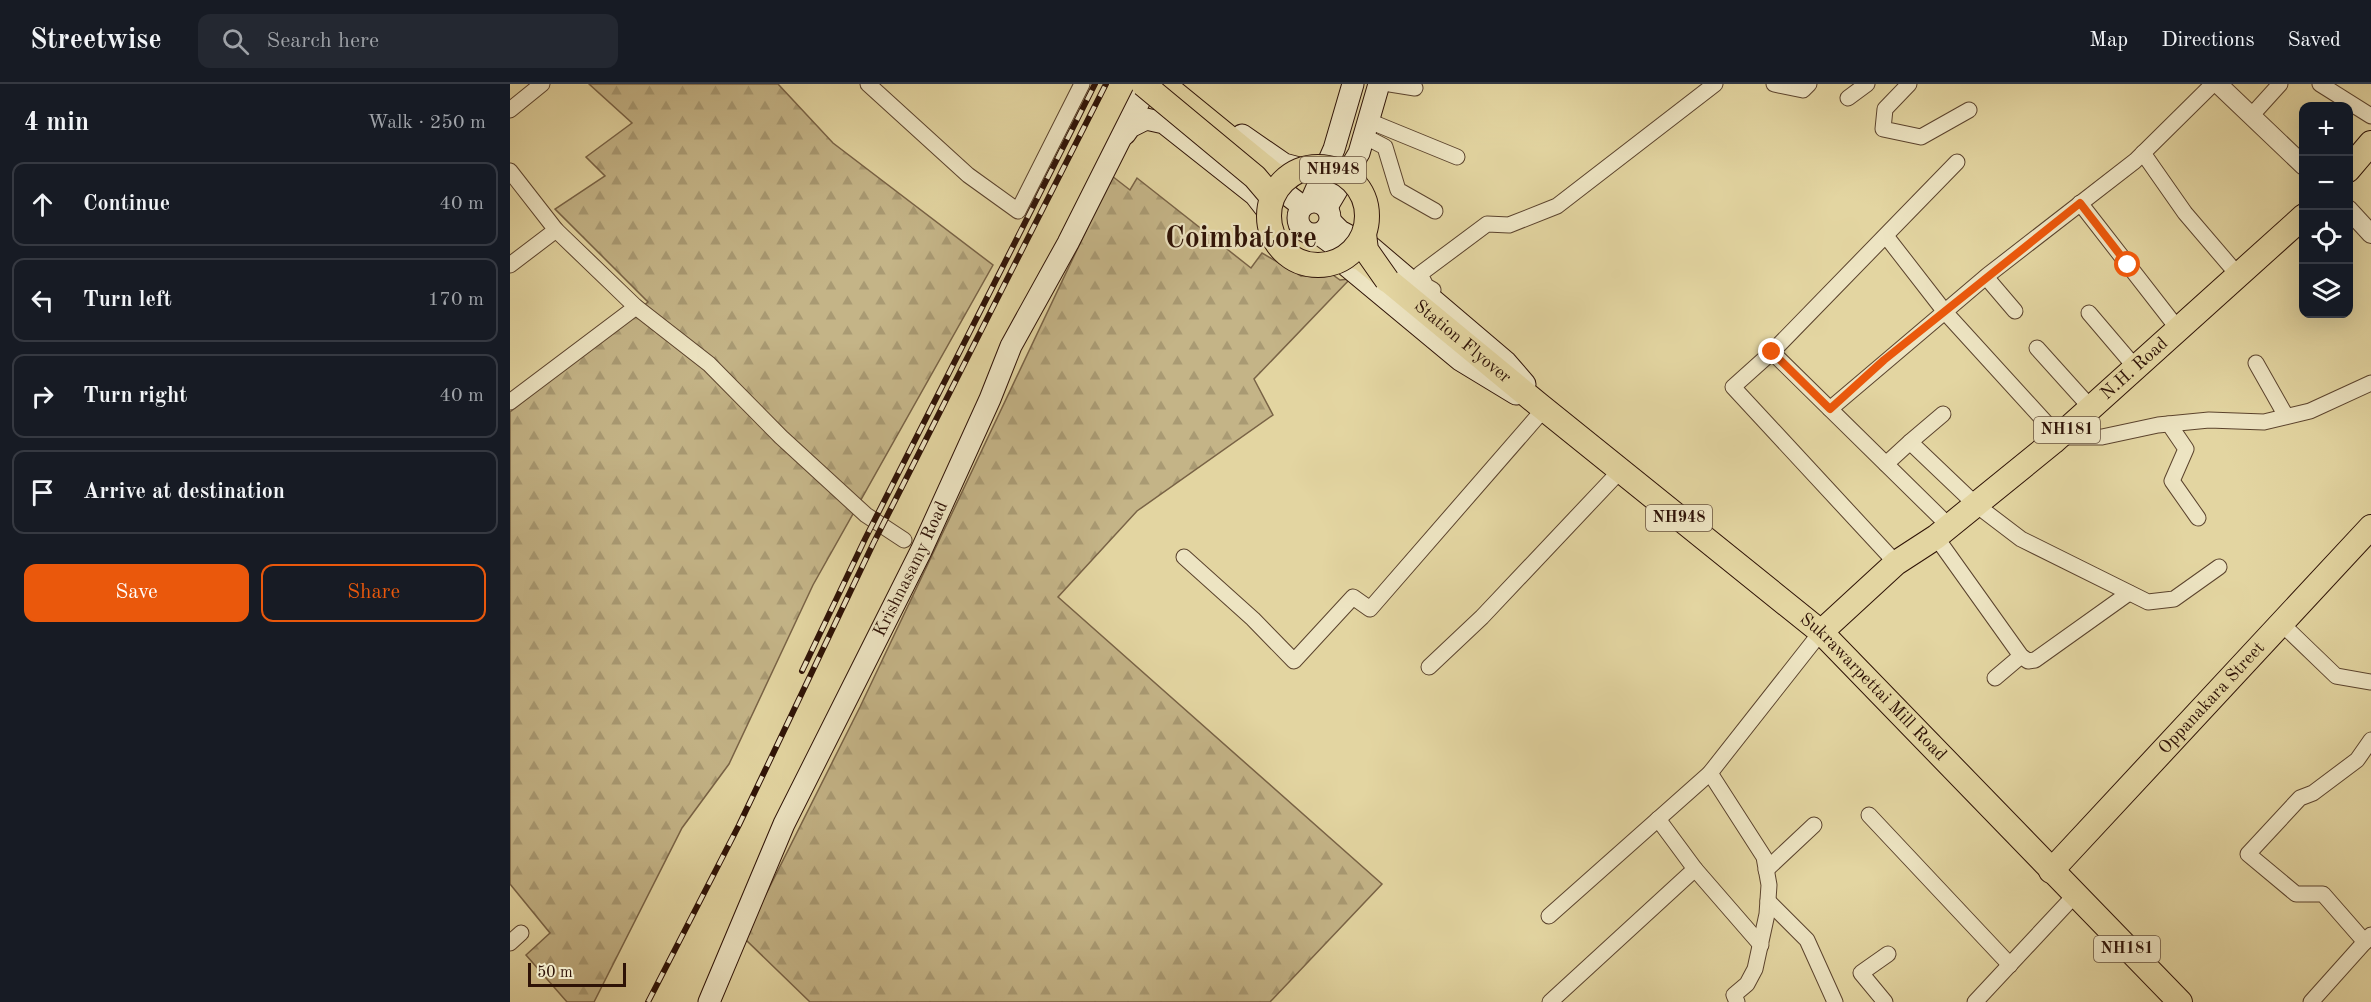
<!DOCTYPE html>
<html lang="en">
<head>
<meta charset="utf-8">
<style>
	:root { --surface:#171b24; --page:#242831; --text:#f1f3f6; --muted:#9ea1a6; --line:#363941; --accent:#ea580c }
	body { margin:0; font-family:"Old Standard TT",serif; background:var(--page); color:var(--text) }
	.controls { position:absolute; right:18px; top:18px; display:grid; overflow:hidden; border-radius:12px; box-shadow:0 6px 24px #0002 }
	.controls button { width:54px; height:54px; display:grid; place-items:center; padding:0; border:0; border-bottom:2px solid var(--line); background:var(--surface); color:var(--text); font:30px sans-serif }
	.scale { position:absolute; left:18px; bottom:15px; width:98px; box-sizing:border-box; padding-left:6px; border:3px solid #2e1206; border-top:0; font-size:16px; line-height:21px; white-space:nowrap; color:#2e1206; -webkit-text-stroke:4px #ede4c2; paint-order:stroke }
	.stop { position:absolute; width:18px; height:18px; margin:-14px; border:4px solid #ea580c; border-radius:50%; background:#fff }
	.stop.end { background:#ea580c; border-color:#fff; box-shadow:0 2px 6px #0008 }
	.list { margin:0; padding:0; list-style:none }
	h2 { display:flex; justify-content:space-between; align-items:center; height:78px; margin:0; padding:0 24px; font-size:26px }
	h2 small { font-size:20px; font-weight:400; color:var(--muted) }
	.list li { display:grid; grid-template-columns:39px 1fr auto; gap:18px; align-items:center; box-sizing:border-box; height:84px; margin:0 12px 12px; padding:0 12px; border:2px solid var(--line); border-radius:12px }
	.list b { display:block; font-size:22px; white-space:nowrap }
	.list em { font-size:20px; font-style:normal; color:var(--muted) }
	.actions { display:flex; gap:12px; padding:18px 24px }
	.actions a { flex:1; padding:14px 0; border:2px solid var(--accent); border-radius:12px; text-align:center; font-size:21px; color:var(--accent) }
	.actions .main { background:var(--accent); color:#fff }
	.icon { flex:none; width:33px; height:33px; fill:none; stroke:currentColor; stroke-width:2; stroke-linecap:round; stroke-linejoin:round }
	.map { position:relative; flex:none; width:1861px; height:918px; overflow:hidden }
	header { display:flex; align-items:center; gap:36px; box-sizing:border-box; height:84px; padding:0 30px; background:var(--surface); border-bottom:2px solid var(--line) }
	header strong { font-size:28px }
	nav { display:flex; gap:33px; margin-inline-start:auto; font-size:21px }
	.search { width:420px; height:54px; background:var(--page); display:flex; align-items:center; gap:15px; box-sizing:border-box; padding:0 21px; border-radius:12px; color:var(--muted); font-size:22px }
	main { display:flex }
	aside { flex:1; background:var(--surface) }
	.map>svg:first-child { display:block }
	.forest { fill:url(#forest-firs); stroke:#796346; stroke-width:1.5 }
	.lines { fill:none; stroke-linecap:round; stroke-linejoin:round }
	.minor-casing { stroke:#5b432d; stroke-width:17 }
	.tertiary-casing { stroke:#5b432d; stroke-width:20 }
	.secondary-casing { stroke:#2e1206; stroke-width:23 }
	.trunk-casing { stroke:#2e1206; stroke-width:26 }
	.minor { stroke:#ede4c2; stroke-width:15 }
	.tertiary { stroke:#ede4c2; stroke-width:18 }
	.secondary { stroke:#ede4c2; stroke-width:21 }
	.trunk { stroke:#e3d5a1; stroke-width:24 }
	.rail-casing { stroke:#2e1206; stroke-width:6 }
	.rail { stroke:#ede4c2; stroke-width:4; stroke-dasharray:11; stroke-linecap:butt }
	.trunk-bridge-casing { stroke:#2e1206; stroke-width:26; stroke-linecap:butt }
	.trunk-bridge { stroke:#e3d5a1; stroke-width:24 }
	.route { stroke:#ea580c; stroke-width:8 }
	.labels { text-anchor:middle; dominant-baseline:central; stroke-width:4.5; stroke-linejoin:round; paint-order:stroke }
	.shield { fill:#ede4c2; stroke:#67513e; stroke-width:1.5 }
	.shield-label { font-size:16px; font-weight:bold; fill:#2e1206 }
	.street-label { font-size:18px; fill:#2e1206; stroke:#ede4c2 }
	.town-label { font-size:30px; font-weight:bold; fill:#2e1206; stroke:#ede4c2 }
</style>
</head>
<body>
<header>
<strong>Streetwise</strong>
<div class="search"><svg class="icon" aria-label="search" viewBox="0 0 24 24"><circle cx="10" cy="10" r="6"/><path d="M15 15l6 6"/></svg>Search here</div>
<nav><a>Map</a><a>Directions</a><a>Saved</a></nav>
</header>
<main>
<aside>
<h2>4 min<small>Walk · 250 m</small></h2>
<ul class="list">
<li><svg class="icon" aria-label="ahead" viewBox="0 0 24 24"><path d="M12 20V5M6 11l6-6 6 6"/></svg><div><b>Continue</b></div><em>40 m</em></li>
<li><svg class="icon" aria-label="left" viewBox="0 0 24 24"><path d="M17 20v-9H6M10 6l-5 5 5 5"/></svg><div><b>Turn left</b></div><em>170 m</em></li>
<li><svg class="icon" aria-label="right" viewBox="0 0 24 24"><path d="M7 20v-9h11M14 6l5 5-5 5"/></svg><div><b>Turn right</b></div><em>40 m</em></li>
<li><svg class="icon" aria-label="arrive" viewBox="0 0 24 24"><path d="M6 21V4h12l-3 4 3 4H6"/></svg><div><b>Arrive at destination</b></div></li>
</ul>
<div class="actions"><a class="main">Save</a><a>Share</a></div>
</aside>
<div class="map">
<svg width="1861" height="918" viewBox="0 0 1861 918">
	<defs>
		<pattern id="forest-firs" width="22" height="20" patternUnits="userSpaceOnUse" patternTransform="scale(1.5)"><rect width="22" height="20" fill="#c4b487"/><path d="M5 1l3.5 6h-7zM16 11l3.5 6h-7z" fill="#a99a73"/></pattern>
	</defs>
	<rect width="100%" height="100%" fill="#e3d5a1"/>
	<filter id="stains"><feTurbulence type="fractalNoise" baseFrequency=".00333" numOctaves="4"/><feColorMatrix values="0 0 0 0 .2 0 0 0 0 .09 0 0 0 0 .02 0 0 0 .5 -.17"/></filter>
	<radialGradient id="worn" r=".72"><stop offset=".6" stop-color="#630" stop-opacity="0"/><stop offset="1" stop-color="#630" stop-opacity=".3"/></radialGradient>
	<g class="forest">
		<polygon points="79,0 268,0 323,59 483,181 303,501 219,680 172,744 84,918 57,918 16,871 40,849 0,800 0,328 138,218 45,125 95,92 76,73 122,39"/>
		<polygon points="602,92 620,106 627,94 741,184 752,169 791,192 823,191 830,196 840,195 744,295 763,331 627,427 548,513 872,800 760,918 300,918 234,854 350,623"/>
	</g>
	<g class="lines">
		<g class="minor-casing">
			<g id="minor">
				<polyline points="358,0 458,91 508,127 572,0"/>
				<polyline points="880,0 905,4"/>
				<polyline points="1264,0 1293,6 1299,0"/>
				<polyline points="1399,0 1375,25 1373,45 1411,53 1459,26"/>
				<polyline points="1810,0 1861,32"/>
				<polyline points="1338,14 1357,0"/>
				<polyline points="0,26 32,0"/>
				<polyline points="1741,32 1770,0"/>
				<polyline points="859,37 947,73"/>
				<polyline points="854,52 875,63 888,106 925,127"/>
				<polyline points="1633,69 1675,129 1728,191"/>
				<polyline points="0,87 46,146 126,223 199,280 271,353 356,431 394,456"/>
				<polyline points="1570,119 1668,245"/>
				<polyline points="1376,152 1435,228 1549,353 1592,353 1648,341 1699,336 1754,338 1800,327 1861,299"/>
				<polyline points="0,181 46,146"/>
				<polyline points="1476,193 1505,227"/>
				<polyline points="923,206 916,202 910,190 977,140 999,141 1047,122 1205,0"/>
				<polyline points="1579,229 1625,283"/>
				<polyline points="1527,264 1581,324"/>
				<polyline points="1262,268 1439,442"/>
				<polyline points="1746,279 1776,332"/>
				<polyline points="0,318 126,223"/>
				<polyline points="1320,325 1478,191 1625,77 1703,0"/>
				<polyline points="1659,340 1676,365 1662,397 1688,434"/>
				<polyline points="1400,358 1433,330"/>
				<polyline points="1376,380 1400,358 1465,420 1511,455 1638,518 1664,515 1709,483"/>
				<polyline points="1426,453 1511,572 1518,577 1525,576 1619,509"/>
				<polyline points="674,473 743,535 784,577 843,513 860,525 1034,325"/>
				<polyline points="1386,479 1223,303 1262,268 1447,78"/>
				<polyline points="1772,540 1826,592 1861,598"/>
				<polyline points="919,583 972,533 1110,387"/>
				<polyline points="1485,594 1511,572"/>
				<polyline points="1200,689 1254,773 1259,801 1257,830 1245,885 1237,900 1224,911 1227,918"/>
				<polyline points="1359,731 1500,881"/>
				<polyline points="1185,785 1251,861"/>
				<polyline points="1256,786 1304,741"/>
				<polyline points="1258,817 1297,856 1325,918"/>
				<polyline points="1039,832 1200,689 1311,548"/>
				<polyline points="1855,858 1813,810 1786,810 1738,770 1790,714 1803,709 1847,676 1861,656"/>
				<polyline points="0,859 11,849"/>
				<polyline points="1040,918 1185,785 1148,735"/>
				<polyline points="1375,918 1351,889 1378,870"/>
				<polyline points="1465,918 1565,811"/>
				<polyline points="1801,918 1861,851"/>
			</g>
		</g>
		<g class="tertiary-casing">
			<g id="tertiary">
				<polyline points="1708,0 1794,82"/>
				<polyline points="1838,125 1861,150"/>
			</g>
		</g>
		<g class="secondary-casing">
			<g id="secondary">
				<polyline points="615,50 620,43 636,35 654,39 745,111 759,129"/>
				<polyline points="732,51 774,80 793,85"/>
				<polyline points="771,106 792,122"/>
				<polyline points="801,117 824,65 843,0"/>
				<circle cx="804" cy="134" r="16"/>
				<polyline points="817,123 849,69 869,0"/>
				<polyline points="821,138 830,147 862,164 996,278 1015,300"/>
				<polyline points="809,150 824,161 838,183 950,276 1006,310"/>
				<path id="s1" d="M199,918l75,-178 137,-273 69,-152 21,-53 57,-103 80,-159"/>
			</g>
		</g>
		<g class="trunk-casing">
			<g id="trunk">
				<polyline points="653,0 767,93 780,92"/>
				<polyline points="1838,86 1861,59"/>
				<path id="s2" d="M839,171l12,3 177,146 283,228 359,370"/>
				<path id="s3" d="M1311,548l75,-69 40,-26 117,-95 251,-226"/>
				<path id="s4" d="M1541,787l320,-344"/>
			</g>
		</g>
		<use href="#minor" class="minor"/>
		<use href="#tertiary" class="tertiary"/>
		<use href="#secondary" class="secondary"/>
		<use href="#trunk" class="trunk"/>
		<g class="rail-casing">
			<g id="rail">
				<polyline points="292,587 355,455 585,0"/>
				<polyline points="138,918 229,741 364,458 596,0"/>
			</g>
		</g>
		<use href="#rail" class="rail"/>
		<g class="trunk-bridge-casing">
			<g id="trunk-bridge">
				<polyline points="633,0 745,93 762,113"/>
				<circle cx="808" cy="132" r="49"/>
				<polyline points="854,150 856,166 877,196"/>
			</g>
		</g>
		<use href="#trunk-bridge" class="trunk-bridge"/>
	</g>
	<g class="lines">
		<polyline class="route" points="1262,268 1320,325 1374,276 1570,119 1618,181"/>
	</g>
	<g class="labels">
		<g class="shield">
			<rect x="790" y="73" width="66" height="26" rx="4.5"/>
			<rect x="1524" y="333" width="66" height="26" rx="4.5"/>
			<rect x="1136" y="421" width="66" height="26" rx="4.5"/>
			<rect x="1584" y="852" width="66" height="26" rx="4.5"/>
		</g>
		<g class="shield-label">
			<text x="823" y="86">NH948</text>
			<text x="1557" y="346">NH181</text>
			<text x="1169" y="434">NH948</text>
			<text x="1617" y="865">NH181</text>
		</g>
		<g class="street-label">
			<text stroke="none"><textPath href="#s2" startOffset="144">Station Flyover</textPath></text>
			<text stroke="none"><textPath href="#s3" startOffset="410">N.H. Road</textPath></text>
			<text stroke="none"><textPath href="#s1" startOffset="478">Krishnasamy Road</textPath></text>
			<text stroke="none"><textPath href="#s2" startOffset="681">Sukrawarpettai Mill Road</textPath></text>
			<text stroke="none"><textPath href="#s4" startOffset="236">Oppanakara Street</textPath></text>
		</g>
		<g class="town-label">
			<text x="731" y="155">Coimbatore</text>
		</g>
	</g>
	<rect width="100%" height="100%" filter="url(#stains)"/>
	<rect width="100%" height="100%" fill="url(#worn)"/>
</svg>
<div class="controls">
<button>+</button>
<button>−</button>
<button><svg class="icon" aria-label="locate" viewBox="0 0 24 24"><circle cx="12" cy="12" r="6"/><path d="M12 2v4M12 18v4M2 12h4M18 12h4"/></svg></button>
<button><svg class="icon" aria-label="layers" viewBox="0 0 24 24"><path d="M12 4l9 5-9 5-9-5zM3 14l9 5 9-5"/></svg></button>
</div>
<div class="scale">50 m</div>
<div class="stop" style="left:1618px;top:181px"></div>
<div class="stop end" style="left:1262px;top:268px"></div>
</div>
</main>
</body>
</html>
